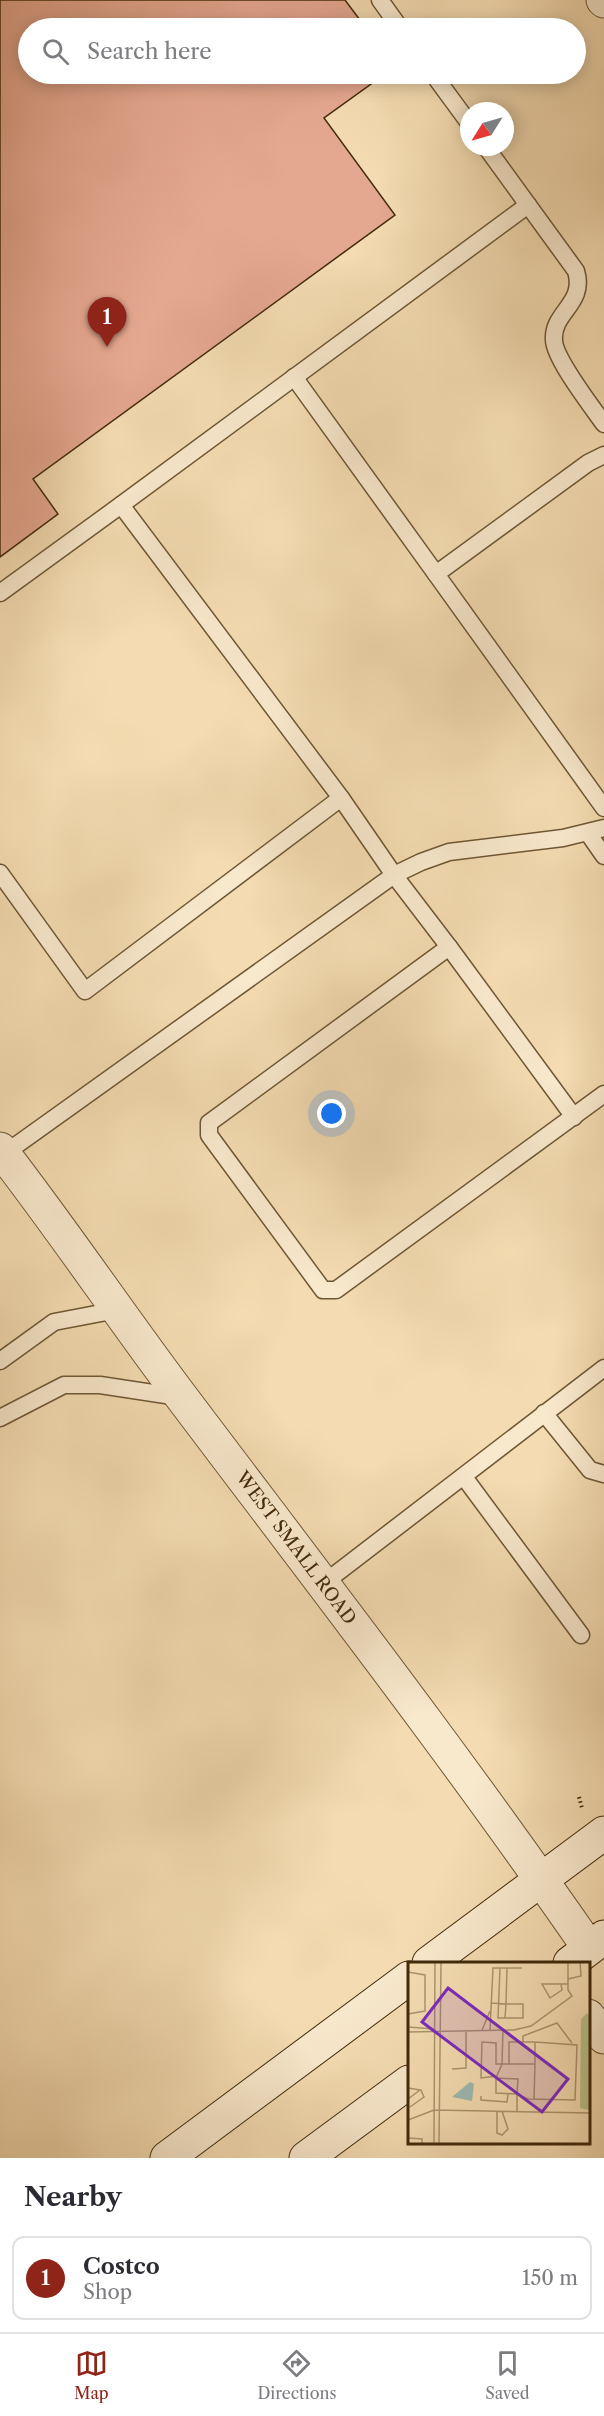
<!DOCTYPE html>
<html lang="en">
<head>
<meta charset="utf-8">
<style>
	:root { --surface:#fff; --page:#f2f2f3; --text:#2b2b33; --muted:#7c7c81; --line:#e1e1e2; --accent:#8f2418 }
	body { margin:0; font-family:"Libre Caslon Text",serif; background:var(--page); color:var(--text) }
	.compass { position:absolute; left:460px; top:102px; width:54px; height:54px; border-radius:50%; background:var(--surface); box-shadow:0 3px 15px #0003; rotate:233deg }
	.you { position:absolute; left:332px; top:1114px; width:21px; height:21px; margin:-15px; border:4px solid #fff; border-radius:50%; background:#1a73e8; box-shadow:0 0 0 9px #1a73e833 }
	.badge { display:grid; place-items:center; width:39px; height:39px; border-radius:50%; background:var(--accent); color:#fff; font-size:20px; font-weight:700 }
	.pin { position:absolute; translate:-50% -50px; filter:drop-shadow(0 2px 3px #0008) }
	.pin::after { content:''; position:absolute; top:32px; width:21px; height:18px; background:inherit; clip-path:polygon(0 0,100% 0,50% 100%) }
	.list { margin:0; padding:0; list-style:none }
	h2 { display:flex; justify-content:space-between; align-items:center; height:78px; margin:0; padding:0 24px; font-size:26px }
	h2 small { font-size:20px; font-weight:400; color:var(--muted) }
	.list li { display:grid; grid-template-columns:39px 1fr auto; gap:18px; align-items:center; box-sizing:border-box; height:84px; margin:0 12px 12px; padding:0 12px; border:2px solid var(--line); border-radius:12px }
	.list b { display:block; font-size:22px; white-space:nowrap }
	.list p { margin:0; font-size:20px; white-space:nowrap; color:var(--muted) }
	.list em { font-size:20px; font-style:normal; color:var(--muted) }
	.icon { flex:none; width:33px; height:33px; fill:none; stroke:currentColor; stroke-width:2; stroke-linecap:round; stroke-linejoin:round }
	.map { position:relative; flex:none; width:604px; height:2158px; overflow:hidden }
	.search { position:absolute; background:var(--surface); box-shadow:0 3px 15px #0003; left:18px; right:18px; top:18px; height:66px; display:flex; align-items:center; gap:15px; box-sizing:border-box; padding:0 21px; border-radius:33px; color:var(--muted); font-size:22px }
	.sheet { height:174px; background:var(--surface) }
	nav { display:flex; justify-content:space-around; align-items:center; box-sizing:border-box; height:84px; border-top:2px solid var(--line); background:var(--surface); font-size:16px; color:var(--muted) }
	nav a { display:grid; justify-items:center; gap:3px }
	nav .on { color:var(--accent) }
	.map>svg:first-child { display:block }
	.building { fill:#e4a78f; stroke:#412b0b; stroke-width:1.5 }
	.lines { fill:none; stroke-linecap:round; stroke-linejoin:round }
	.service-casing { stroke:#6e5734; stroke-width:19 }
	.minor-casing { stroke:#6e5734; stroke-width:35 }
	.tertiary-casing { stroke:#6e5734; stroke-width:35 }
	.secondary-casing { stroke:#412b0b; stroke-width:35 }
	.path { stroke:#412b0b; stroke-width:4; stroke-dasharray:1.5 3; stroke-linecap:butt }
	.service { stroke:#f8e8cc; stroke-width:16 }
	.minor { stroke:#f8e8cc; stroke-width:33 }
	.tertiary { stroke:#f8e8cc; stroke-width:33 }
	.secondary { stroke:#f8e8cc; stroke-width:33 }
	.labels { text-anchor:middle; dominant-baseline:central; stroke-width:4.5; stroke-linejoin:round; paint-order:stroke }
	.street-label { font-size:18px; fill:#412b0b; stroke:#f8e8cc }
	.inset-road { fill:none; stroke:#ac956f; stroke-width:1.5 }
	.view { fill:#7b2cbf; fill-opacity:0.15; stroke:#7b2cbf; stroke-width:3 }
	.inset-edge { fill:none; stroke:#412b0b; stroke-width:3 }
</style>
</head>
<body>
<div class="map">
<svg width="604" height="2158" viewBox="0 0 604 2158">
	<rect width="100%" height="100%" fill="#f4dbb1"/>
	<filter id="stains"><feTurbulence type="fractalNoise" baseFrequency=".00333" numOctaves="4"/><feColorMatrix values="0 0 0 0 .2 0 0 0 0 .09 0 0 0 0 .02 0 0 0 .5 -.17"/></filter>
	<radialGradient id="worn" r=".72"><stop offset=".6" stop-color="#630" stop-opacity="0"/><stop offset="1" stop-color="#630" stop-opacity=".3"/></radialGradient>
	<polygon class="building" points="0,0 345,0 366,28 28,28 28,74 385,74 324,118 395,215 33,479 58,514 0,557"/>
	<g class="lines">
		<g class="service-casing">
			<g id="service">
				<polyline points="380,0 400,28"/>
				<polyline points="433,74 469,123"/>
				<path d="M486,147l90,124c10,33 -24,41 -22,69 0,18 38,67 50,84"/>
				<polyline points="294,377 436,574"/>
				<polyline points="604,455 588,463 436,574 604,808"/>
				<polyline points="121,505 528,205"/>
				<polyline points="0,593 121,505 341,798 394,875 449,947 209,1123 209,1135 323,1290 336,1290 604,1094"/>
				<polyline points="588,833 604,856"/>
				<polyline points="0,873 85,991 341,798"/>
				<polyline points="449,947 574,1117"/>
				<polyline points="4,1154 394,875 421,862 449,852 563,838 604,828"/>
				<polyline points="0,1361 54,1322 117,1310"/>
				<polyline points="544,1413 590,1470 604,1474"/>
				<polyline points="0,1418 64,1385 100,1385 179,1397"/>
				<polyline points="464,1477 581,1635"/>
				<polyline points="324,1583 604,1368"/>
			</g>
		</g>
		<g class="minor-casing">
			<g id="minor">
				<path d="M0,1149c62,80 119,165 180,246 138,183 279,365 409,553"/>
				<polyline points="588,2016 604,2037"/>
			</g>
		</g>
		<g class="tertiary-casing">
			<polyline id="tertiary" points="603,0 604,1"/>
		</g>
		<g class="secondary-casing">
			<g id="secondary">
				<polyline points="429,1963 604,1833"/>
				<polyline points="570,1963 604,1937"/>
				<polyline points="167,2158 409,1978"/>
				<polyline points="306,2158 409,2082"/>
			</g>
		</g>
		<polyline class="path" points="579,1797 582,1808"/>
		<use href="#service" class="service"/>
		<use href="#minor" class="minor"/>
		<use href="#tertiary" class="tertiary"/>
		<use href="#secondary" class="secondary"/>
	</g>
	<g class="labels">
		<g class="street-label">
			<text transform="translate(296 1548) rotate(53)">WEST SMALL ROAD</text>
		</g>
	</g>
	<g transform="translate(408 1962)">
		<rect width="182" height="182" fill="#f4dbb1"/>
		<path d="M179,51l3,4 -1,93 -9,-2 1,-89z" fill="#bbc08c"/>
		<path d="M62,120l4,2 -2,17 -20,-4z" fill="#9dbab2"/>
		<path class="inset-road" d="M92,6l-2,50h7M0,10l17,3v36l-17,3M160,17l13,-3 -1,-14M153,22l1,6 -12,8 -8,-14h26M83,41l15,1h17v14h-18l1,-14 1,-36M0,65l26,2M74,68l8,-19M82,68l3,-62h29M95,68l-1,34 -6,14v15l21,1v18M0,70l106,-2 17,-4 41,-30 -4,-6v-28M115,80v-6l34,-13 15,20M101,102v-22h26M44,107l14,-1v-38M88,116l22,1 -1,15 11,5 47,1 2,-55 -42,-3v22h-39v-21l-14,-1 -1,36 16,-2M0,126l12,2 -12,9M73,134v4l26,2 1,-8M126,137l1,-35M2,145l14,-10 -3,-7M89,149v22l5,2 6,-6 -6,-18M0,158l26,-10 156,3M0,176l14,1v4M26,181l1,-181M31,181l2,-181"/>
		<path class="view" d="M40,26l120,91 -26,33 -120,-90z"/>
		<rect width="182" height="182" class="inset-edge"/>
	</g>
	<rect width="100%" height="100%" filter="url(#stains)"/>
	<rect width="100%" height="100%" fill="url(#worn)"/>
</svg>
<svg class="compass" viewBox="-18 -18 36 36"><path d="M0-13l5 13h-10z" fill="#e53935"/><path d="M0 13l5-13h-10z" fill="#7c7c81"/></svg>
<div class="you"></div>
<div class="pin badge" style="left:107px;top:347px">1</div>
<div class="search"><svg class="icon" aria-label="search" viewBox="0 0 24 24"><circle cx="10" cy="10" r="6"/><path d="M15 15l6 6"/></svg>Search here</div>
</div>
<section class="sheet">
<h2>Nearby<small></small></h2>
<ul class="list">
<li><span class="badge">1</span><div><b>Costco</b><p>Shop</p></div><em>150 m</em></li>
</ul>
</section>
<nav>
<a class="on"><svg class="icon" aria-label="map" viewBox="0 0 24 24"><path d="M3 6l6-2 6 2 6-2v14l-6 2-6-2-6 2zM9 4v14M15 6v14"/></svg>Map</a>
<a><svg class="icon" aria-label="directions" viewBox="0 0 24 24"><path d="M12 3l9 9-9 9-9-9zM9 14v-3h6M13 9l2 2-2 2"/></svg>Directions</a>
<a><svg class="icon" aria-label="saved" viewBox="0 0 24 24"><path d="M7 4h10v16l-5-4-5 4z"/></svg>Saved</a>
</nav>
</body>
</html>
